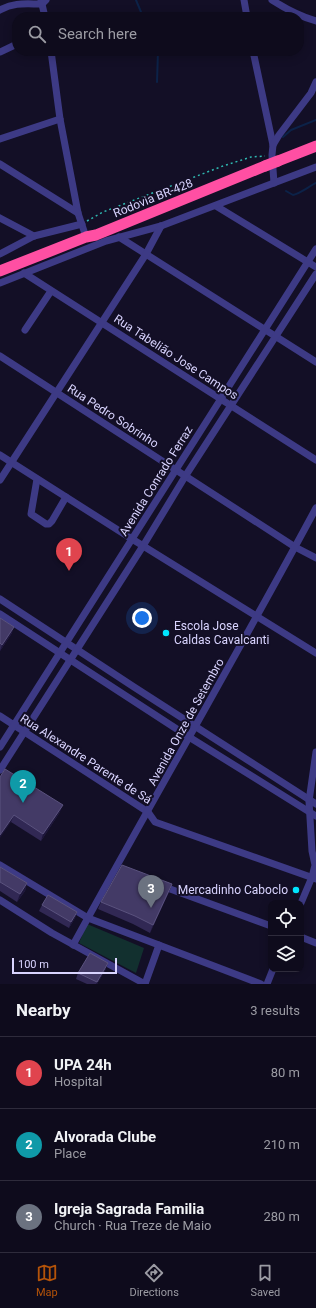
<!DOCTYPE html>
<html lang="en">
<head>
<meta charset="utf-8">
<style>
	:root { --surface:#0e0b1c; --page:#1c1929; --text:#f1f3f6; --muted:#9b9ba3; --line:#2e2b3b; --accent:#b45309 }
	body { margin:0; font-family:Roboto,sans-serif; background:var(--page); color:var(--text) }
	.controls { position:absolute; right:12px; bottom:12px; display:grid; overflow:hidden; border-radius:8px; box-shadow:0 2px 10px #0003 }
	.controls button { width:36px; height:36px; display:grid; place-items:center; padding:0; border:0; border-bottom:1px solid var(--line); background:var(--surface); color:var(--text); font:20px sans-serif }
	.scale { position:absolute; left:12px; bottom:10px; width:105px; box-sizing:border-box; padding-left:4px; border:2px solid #d9d4ff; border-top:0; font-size:11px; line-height:14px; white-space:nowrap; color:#d9d4ff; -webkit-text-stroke:3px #130f26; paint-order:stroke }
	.you { position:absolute; left:142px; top:618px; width:14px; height:14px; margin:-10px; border:3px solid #fff; border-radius:50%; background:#1a73e8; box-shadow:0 0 0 6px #1a73e833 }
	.badge { display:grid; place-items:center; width:26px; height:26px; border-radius:50%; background:var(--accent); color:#fff; font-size:13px; font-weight:700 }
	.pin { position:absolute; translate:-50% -33px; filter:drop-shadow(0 1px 2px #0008) }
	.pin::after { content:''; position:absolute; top:21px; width:14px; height:12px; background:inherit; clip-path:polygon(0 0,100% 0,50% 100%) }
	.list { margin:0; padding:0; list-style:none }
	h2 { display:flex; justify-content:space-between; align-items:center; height:52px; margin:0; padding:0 16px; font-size:17px }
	h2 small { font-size:13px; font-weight:400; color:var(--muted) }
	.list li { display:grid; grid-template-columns:26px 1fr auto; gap:12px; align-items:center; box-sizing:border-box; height:72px; padding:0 16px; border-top:1px solid var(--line) }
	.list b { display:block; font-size:15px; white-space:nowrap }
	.list p { margin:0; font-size:13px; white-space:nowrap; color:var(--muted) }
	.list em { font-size:13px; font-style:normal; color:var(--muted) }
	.icon { flex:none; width:22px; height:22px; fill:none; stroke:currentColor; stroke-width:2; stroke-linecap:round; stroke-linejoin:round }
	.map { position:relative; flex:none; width:316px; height:984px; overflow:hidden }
	.search { position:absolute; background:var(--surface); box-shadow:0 2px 10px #0003; left:12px; right:12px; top:12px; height:44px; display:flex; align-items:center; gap:10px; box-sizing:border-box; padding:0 14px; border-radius:16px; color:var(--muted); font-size:15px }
	.sheet { height:268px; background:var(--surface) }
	nav { display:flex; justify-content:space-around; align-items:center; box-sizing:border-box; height:56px; border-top:1px solid var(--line); background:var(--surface); font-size:11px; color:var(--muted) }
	nav a { display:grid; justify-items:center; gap:2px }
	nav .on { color:var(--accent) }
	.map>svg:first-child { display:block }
	.green { fill:#12302f }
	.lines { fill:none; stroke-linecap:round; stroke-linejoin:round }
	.stream { stroke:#0c2248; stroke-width:2 }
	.path { stroke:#2fb8b0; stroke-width:1.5; stroke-dasharray:2 3; stroke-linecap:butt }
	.minor { stroke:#3d3a85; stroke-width:7 }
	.highway { stroke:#ff4fa3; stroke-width:11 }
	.highway-bridge { stroke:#ff4fa3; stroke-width:11 }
	.wall { fill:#312854 }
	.shaded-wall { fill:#1d163a }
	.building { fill:#433a66; stroke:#5a527e }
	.poi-dot { fill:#00e5ff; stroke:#130f26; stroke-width:1.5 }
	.labels { text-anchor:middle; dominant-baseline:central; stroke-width:4; stroke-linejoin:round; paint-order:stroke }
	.street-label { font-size:12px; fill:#d9d4ff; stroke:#130f26 }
	.poi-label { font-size:12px; fill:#d9d4ff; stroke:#130f26; text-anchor:start }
</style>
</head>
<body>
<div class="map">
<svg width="316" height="984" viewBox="0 0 316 984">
	<rect width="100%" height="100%" fill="#130f26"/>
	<polygon class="green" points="87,924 144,948 136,973 79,943"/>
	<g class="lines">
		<g class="stream">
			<polyline points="136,0 141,12 145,17"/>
			<polyline points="157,82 158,51"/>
			<polyline points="283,137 291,130 316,120"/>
			<path d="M286,191l7,4c8,-2 15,-8 23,-12"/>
		</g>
		<polyline class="path" points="87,221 103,212 223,166 251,157 265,156"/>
		<g class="minor">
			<polyline points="41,0 45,17"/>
			<polyline points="244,0 247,17"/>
			<path d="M272,0c14,9 27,16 44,21"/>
			<path d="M0,10c15,-8 25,-6 42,-6l4,-4"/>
			<polyline points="51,51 60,119 78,213 86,237"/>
			<polyline points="253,51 273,145"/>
			<polyline points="0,52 17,44"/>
			<polyline points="0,139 60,119"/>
			<polyline points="0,164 78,213"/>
			<polyline points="274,183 272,155 273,145 279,135 311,93 316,82"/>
			<polyline points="216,206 316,267"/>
			<polyline points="0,218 34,236"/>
			<polyline points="119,237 316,362"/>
			<polyline points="0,254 34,236 82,224"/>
			<polyline points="24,273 316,460"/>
			<polyline points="0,283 106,241 161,226 316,167"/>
			<polyline points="25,330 51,291"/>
			<polyline points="0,356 295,547 316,558"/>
			<polyline points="0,455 132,539 316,653"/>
			<polyline points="37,479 31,514 46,524 49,524 52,521 66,497"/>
			<polyline points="0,480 146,254 161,226"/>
			<polyline points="0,599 134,687 316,804"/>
			<polyline points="0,614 189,737 316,816"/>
			<polyline points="0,716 148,812 155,822 316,879"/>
			<polyline points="0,747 316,249"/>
			<polyline points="0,770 143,546 186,475 316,274"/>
			<polyline points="0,865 88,918 261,984"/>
			<polyline points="162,886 271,926"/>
			<polyline points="0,900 52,933 145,984"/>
			<polyline points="301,903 312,877 315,865 312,851 309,801 316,752"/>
			<polyline points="301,937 316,943"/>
			<path d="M73,945c80,-146 164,-290 243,-437"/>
			<polyline points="145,984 159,945"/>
			<polyline points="267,984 273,969"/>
		</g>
		<g class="highway">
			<polyline points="278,161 316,146"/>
			<polyline points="0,271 86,237 96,235 265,166"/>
		</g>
		<polyline class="highway-bridge" points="265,166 278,161"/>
	</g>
	<g class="wall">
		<polygon points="0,618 12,633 0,651"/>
		<polygon points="0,777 60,812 41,841 11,822"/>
		<polygon points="0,867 27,883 25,891 17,902 0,891"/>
		<polygon points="172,884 169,892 150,933 133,924 98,909 101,902"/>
		<polygon points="42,905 77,912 75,918 69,928 39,911"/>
		<polygon points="106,969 97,984 87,984 76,979 78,973"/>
	</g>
	<g class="shaded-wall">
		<polygon points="14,627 12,633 0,651 2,645"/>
		<polygon points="63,805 60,812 41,841 43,834"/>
		<polygon points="14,815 11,822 0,838 0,835"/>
		<polygon points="27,883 25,891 17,902 20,894"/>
		<polygon points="172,884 169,892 150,933 153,925"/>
		<polygon points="77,912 75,918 69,928 71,922"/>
		<polygon points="108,963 106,969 97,984 96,984"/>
	</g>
	<g class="building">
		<polygon points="0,618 14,627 2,645 0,643"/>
		<polygon points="5,769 63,805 43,834 14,815 0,835 0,777"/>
		<polygon points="122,865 172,884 153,925 135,916 101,902"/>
		<polygon points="0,867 27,883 20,894 0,882"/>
		<polygon points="48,895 77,912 71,922 42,905"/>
		<polygon points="90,953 108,963 97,982 78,973"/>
	</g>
	<g class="poi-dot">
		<circle cx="166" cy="633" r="4"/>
		<circle cx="296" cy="890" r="4"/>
	</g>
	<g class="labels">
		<g class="street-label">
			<text transform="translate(153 198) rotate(-22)">Rodovia BR-428</text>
			<text transform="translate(176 357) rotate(33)">Rua Tabelião Jose Campos</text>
			<text transform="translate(113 416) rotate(33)">Rua Pedro Sobrinho</text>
			<text transform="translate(156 481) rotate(-58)">Avenida Conrado Ferraz</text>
			<text transform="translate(186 722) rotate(-61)">Avenida Onze de Setembro</text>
			<text transform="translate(86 759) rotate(33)">Rua Alexandre Parente de Sá</text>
		</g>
		<g class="poi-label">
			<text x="174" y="626">Escola Jose<tspan x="174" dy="14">Caldas Cavalcanti</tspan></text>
			<text x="288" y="890" text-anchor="end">Mercadinho Caboclo</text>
		</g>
	</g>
</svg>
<div class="controls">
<button><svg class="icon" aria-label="locate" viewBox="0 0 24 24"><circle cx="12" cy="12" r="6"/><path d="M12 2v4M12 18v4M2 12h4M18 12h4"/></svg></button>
<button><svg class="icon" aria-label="layers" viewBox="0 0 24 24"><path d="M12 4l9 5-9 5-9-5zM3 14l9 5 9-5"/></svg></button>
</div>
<div class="scale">100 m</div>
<div class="you"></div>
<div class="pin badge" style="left:69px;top:571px;background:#e0444e">1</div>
<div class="pin badge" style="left:23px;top:803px;background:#0f9aa8">2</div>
<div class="pin badge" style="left:151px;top:908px;background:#6b7280">3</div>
<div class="search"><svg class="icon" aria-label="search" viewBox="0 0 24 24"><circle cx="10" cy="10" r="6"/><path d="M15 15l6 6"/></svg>Search here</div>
</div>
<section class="sheet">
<h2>Nearby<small>3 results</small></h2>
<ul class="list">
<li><span class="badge" style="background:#e0444e">1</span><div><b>UPA 24h</b><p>Hospital</p></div><em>80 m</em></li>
<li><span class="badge" style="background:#0f9aa8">2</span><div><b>Alvorada Clube</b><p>Place</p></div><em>210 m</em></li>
<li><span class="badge" style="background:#6b7280">3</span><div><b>Igreja Sagrada Familia</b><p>Church · Rua Treze de Maio</p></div><em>280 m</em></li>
</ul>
</section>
<nav>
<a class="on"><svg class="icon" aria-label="map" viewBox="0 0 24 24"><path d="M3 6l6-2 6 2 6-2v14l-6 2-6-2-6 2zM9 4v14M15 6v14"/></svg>Map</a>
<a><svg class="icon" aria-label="directions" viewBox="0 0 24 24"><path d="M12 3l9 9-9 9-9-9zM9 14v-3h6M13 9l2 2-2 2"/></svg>Directions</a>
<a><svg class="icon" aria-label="saved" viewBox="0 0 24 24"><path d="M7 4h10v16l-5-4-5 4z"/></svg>Saved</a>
</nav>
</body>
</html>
